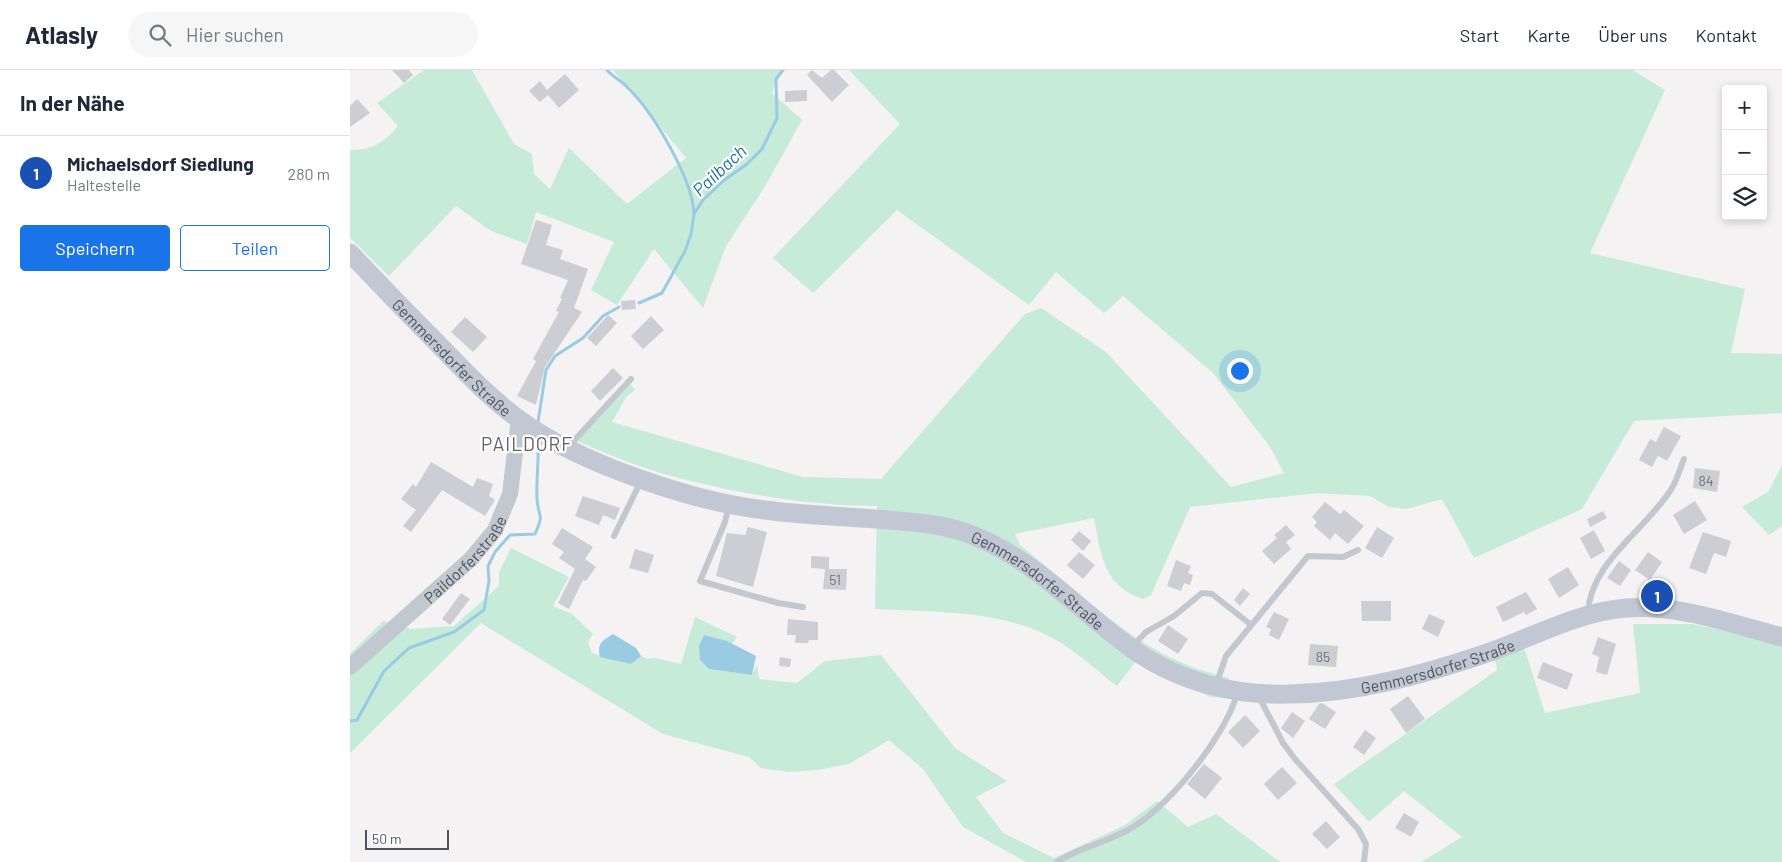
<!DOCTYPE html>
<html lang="de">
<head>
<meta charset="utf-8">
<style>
	:root { --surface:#fff; --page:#f6f6f7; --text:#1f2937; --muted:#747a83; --line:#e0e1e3; --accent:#1a73e8 }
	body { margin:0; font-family:Barlow,sans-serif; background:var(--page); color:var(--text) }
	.controls { position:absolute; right:15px; top:15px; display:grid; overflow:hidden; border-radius:5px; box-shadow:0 2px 8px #0003 }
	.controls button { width:45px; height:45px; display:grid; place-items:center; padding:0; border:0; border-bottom:1px solid var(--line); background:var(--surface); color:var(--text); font:25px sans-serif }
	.scale { position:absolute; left:15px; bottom:12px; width:84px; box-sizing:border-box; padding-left:5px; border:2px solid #4c535d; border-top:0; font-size:14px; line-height:18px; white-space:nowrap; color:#4c535d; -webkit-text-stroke:4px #fff; paint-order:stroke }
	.you { position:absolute; left:889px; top:300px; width:18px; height:18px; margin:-12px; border:4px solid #fff; border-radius:50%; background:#1a73e8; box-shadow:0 0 0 8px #1a73e833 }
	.badge { display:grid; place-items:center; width:32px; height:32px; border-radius:50%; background:var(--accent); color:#fff; font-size:16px; font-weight:700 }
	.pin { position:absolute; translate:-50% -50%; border:2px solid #fff; box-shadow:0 1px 5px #0006 }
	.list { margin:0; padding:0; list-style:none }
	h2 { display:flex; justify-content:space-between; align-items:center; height:65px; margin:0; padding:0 20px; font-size:21px }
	h2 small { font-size:16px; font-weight:400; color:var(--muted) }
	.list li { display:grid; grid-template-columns:32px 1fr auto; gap:15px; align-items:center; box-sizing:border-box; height:75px; padding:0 20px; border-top:1px solid var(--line) }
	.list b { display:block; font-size:19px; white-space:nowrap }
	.list p { margin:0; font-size:16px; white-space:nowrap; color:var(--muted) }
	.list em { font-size:16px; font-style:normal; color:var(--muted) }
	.actions { display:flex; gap:10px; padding:15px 20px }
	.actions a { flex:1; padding:11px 0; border:1px solid var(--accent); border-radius:5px; text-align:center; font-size:18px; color:var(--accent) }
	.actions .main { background:var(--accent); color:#fff }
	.icon { flex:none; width:28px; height:28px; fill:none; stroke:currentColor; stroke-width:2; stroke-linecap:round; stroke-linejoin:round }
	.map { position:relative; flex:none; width:1432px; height:792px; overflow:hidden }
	header { display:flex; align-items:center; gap:30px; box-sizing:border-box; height:70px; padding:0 25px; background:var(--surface); border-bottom:1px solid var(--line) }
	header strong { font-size:24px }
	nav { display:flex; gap:28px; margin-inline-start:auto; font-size:18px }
	.search { width:350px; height:45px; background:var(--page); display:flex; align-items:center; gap:12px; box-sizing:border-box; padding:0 18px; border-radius:28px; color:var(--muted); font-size:19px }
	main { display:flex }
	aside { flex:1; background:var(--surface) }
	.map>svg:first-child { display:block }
	.green { fill:#c7ebd9 }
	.water { fill:#99cbe3 }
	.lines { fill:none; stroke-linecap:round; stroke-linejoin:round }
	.stream { stroke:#99cbe3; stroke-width:3 }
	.building { fill:#cdced4 }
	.service { stroke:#c2c8cf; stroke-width:6 }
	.tertiary { stroke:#c2c8cf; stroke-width:16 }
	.secondary { stroke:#c2c8d3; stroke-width:19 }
	.labels { text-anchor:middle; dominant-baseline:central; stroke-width:4.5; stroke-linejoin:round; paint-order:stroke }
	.number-label { font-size:14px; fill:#6c727b }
	.street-label { font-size:16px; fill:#4c535d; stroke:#fff }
	.water-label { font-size:18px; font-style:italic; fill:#1e759f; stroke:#fff }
	.quarter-label { font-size:19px; letter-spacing:1px; fill:#5f6166; stroke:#fff }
</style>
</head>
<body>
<header>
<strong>Atlasly</strong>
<div class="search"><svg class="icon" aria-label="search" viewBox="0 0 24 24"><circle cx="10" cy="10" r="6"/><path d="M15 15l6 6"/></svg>Hier suchen</div>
<nav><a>Start</a><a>Karte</a><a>Über uns</a><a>Kontakt</a></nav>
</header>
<main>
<aside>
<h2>In der Nähe<small></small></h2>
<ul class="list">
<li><span class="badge" style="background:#1a4fb4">1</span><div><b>Michaelsdorf Siedlung</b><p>Haltestelle</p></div><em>280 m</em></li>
</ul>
<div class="actions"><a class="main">Speichern</a><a>Teilen</a></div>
</aside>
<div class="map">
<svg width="1432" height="792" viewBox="0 0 1432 792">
	<rect width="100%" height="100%" fill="#f4f2f2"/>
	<g class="green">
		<path d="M74,0h48l42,74 18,10 2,20 16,15 19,-41 58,56 59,-46 -73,-88h168l-9,23 30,27 -38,68 -38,58 -23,62 -49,-59 -37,56 -26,-15 23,-48 -78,-30 -9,32 -36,-13 -35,-25 -67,70 -39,-38v-88c22,0 34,-7 48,-24l-21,-23z"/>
		<path d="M499,0h784l32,20 -75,163 155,36 -14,64 51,1v59l-148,8 -52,88 -108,49 -32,-59 -35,10 -18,-2 -19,-11 -52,-3 -128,14 -39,88 -8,4c-40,-13 -42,-45 -49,-81l-79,16 5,11c49,39 107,96 165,119 14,6 29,10 44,14l-4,20 -15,-1 -74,-36 -19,25c-25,-19 -49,-43 -79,-55 -50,-21 -109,-19 -163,-22l2,-103c-72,0 -157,-15 -226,-36 -25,-8 -50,-19 -74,-29l54,-57 4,6 -9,7 -14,25 191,55 78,2 144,-165 16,-6 65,44 125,135 53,-14 -14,-26 -57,-74 -90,-77 -19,17 -48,-41 -27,33 -132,-95 -84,83 -40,-35 127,-134z"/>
		<polygon points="1432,395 1432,456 1419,465 1392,437 1418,422"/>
		<polygon points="161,478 219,507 203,536 222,544 243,564 238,572 242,583 281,594 291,586 297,589 306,588 331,594 345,547 387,567 382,574 354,565 350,589 359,599 402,605 407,595 409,609 447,613 475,591 531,585 605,678 657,711 626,727 653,763 704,788 775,755 807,731 838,757 866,744 930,792 676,792 613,757 573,699 539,670 499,694 467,700 439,702 411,698 399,687 313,664 131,553 0,683 0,584 33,551 61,559 104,556 149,516 149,502"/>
		<polygon points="1283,554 1342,554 1432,573 1432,792 1071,792 1112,767 1054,721 1019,752 984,714 1147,600 1145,589 1174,577 1195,643 1290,623"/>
	</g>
	<g class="water">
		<path d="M263,564l23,14 5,8 -10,8 -31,-7c-3,-14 2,-16 13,-23z"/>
		<polygon points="354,565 377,571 406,586 402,605 359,599 350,590 349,576"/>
	</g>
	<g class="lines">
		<g class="stream">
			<path d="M257,0c6,7 15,11 21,18 25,24 64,90 66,125"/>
			<polyline points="289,233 312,223 335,181 341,164 344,144 353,130 373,111 397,94 412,79 427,48 426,9 433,0"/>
			<polyline points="188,352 196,300 205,286 233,268 253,246 269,237"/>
			<path d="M0,651l7,-1 27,-49 25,-23 45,-16 30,-22 5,-29 -1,-15 7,-14 15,-17 25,-1c10,-22 3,-16 2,-35 -1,-19 2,-38 1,-57"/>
		</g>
	</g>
	<g class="building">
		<polygon points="42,0 59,0 63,5 54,13"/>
		<polygon points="462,0 472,8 481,0 484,0 499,15 482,32 457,5"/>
		<polygon points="215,4 229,20 209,38 198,25 190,32 179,21 190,11 197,20"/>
		<polygon points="457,20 457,31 435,32 435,21"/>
		<polygon points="7,29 20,43 0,57 0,36"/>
		<polygon points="186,150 202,155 196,175 213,180 210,189 238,199 224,238 232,242 195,297 186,335 167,326 186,291 183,289 209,242 206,241 212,229 210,228 218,210 171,194"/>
		<polygon points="285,230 286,239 272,240 271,231"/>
		<polygon points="258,245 267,253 246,276 237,268"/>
		<polygon points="301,246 314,260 293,279 281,266"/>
		<polygon points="115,247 137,267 123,282 101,262"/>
		<polygon points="263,298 273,308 250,331 241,321"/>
		<polygon points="1314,357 1331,366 1317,391 1308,386 1302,397 1289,390 1300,369 1306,372"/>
		<polygon points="81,392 123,417 127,408 143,414 139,426 145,430 135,446 92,420 61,462 53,456 66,440 51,429 63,414 66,417"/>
		<polygon points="1345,398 1370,401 1367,422 1343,418"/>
		<polygon points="233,426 270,438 265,450 253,445 249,455 225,446"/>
		<polygon points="1345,431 1357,450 1334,464 1323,445"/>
		<polygon points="975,432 990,444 994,440 1014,456 998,474 985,463 980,470 964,456 967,452 962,447"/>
		<polygon points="1253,441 1257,448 1240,457 1237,449"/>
		<polygon points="936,455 945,465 936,472 941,479 924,494 912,481 927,468 924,465"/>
		<polygon points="398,457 417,462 403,517 366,506 377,463 395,465"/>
		<polygon points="1027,457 1044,468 1032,488 1015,478"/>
		<polygon points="212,458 243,477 235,489 246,497 236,511 233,510 219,539 208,533 225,499 209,488 214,482 202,474"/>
		<polygon points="1244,460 1255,481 1241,489 1230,468"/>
		<polygon points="729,461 741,471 733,481 721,470"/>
		<polygon points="1353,462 1381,471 1376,487 1364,483 1356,504 1339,498"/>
		<polygon points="285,479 304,485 298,503 279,498"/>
		<polygon points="729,482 745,495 733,509 717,495"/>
		<polygon points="1298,482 1312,492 1300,510 1285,500"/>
		<polygon points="461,486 479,487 479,499 497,499 496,520 473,519 475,499 461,498"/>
		<polygon points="826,490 841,496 838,503 843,505 840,515 834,513 831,521 817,516"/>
		<polygon points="1269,491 1281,500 1270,516 1257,508"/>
		<polygon points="1218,497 1229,515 1209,528 1198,509"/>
		<polygon points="893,518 900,524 890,536 884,530"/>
		<polygon points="1176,522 1187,539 1176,545 1174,542 1153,552 1146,537"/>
		<polygon points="111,523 120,529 100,555 92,549"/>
		<polygon points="1011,531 1041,531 1041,551 1012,551"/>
		<polygon points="924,542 939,549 929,570 919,565 921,559 916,557"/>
		<polygon points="1079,544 1095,551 1088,567 1072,559"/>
		<polygon points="438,549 468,552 468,570 459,570 458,573 445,573 446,565 437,565"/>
		<polygon points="818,555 838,569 828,584 808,571"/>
		<polygon points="1248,567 1266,574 1257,605 1246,602 1249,587 1242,584"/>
		<polygon points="960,574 988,576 986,597 958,595"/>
		<polygon points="430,587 441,589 440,597 429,596"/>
		<polygon points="1193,592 1223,604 1217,620 1187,608"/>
		<polygon points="1058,626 1075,649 1056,663 1040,639"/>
		<polygon points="972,633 986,642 975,659 959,649 969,634"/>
		<polygon points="942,642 955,651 943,668 931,658"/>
		<polygon points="895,645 910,661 893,678 878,662"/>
		<polygon points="1015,660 1026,668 1014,685 1003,677"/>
		<polygon points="854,694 872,708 855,729 837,714"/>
		<polygon points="932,697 947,713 928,730 914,714"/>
		<polygon points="1054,743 1069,752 1061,767 1045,758"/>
		<polygon points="976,751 990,767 977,779 962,764"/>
	</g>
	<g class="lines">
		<g class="service">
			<polyline points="219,376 281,309"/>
			<polyline points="379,435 375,452 350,511 428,533 453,537"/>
			<polyline points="264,466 291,411"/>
			<path d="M1238,543c2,-49 54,-81 80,-119 8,-10 11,-23 16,-35"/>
			<polyline points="782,577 796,562 824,546 852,523 862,524 900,554"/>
			<polyline points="866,615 876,586 958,486 993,487 1008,480"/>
			<polyline points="909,627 933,673 945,689 1008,759 1016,774 1014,792"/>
			<path d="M707,792c21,-14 47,-19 69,-31 40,-20 99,-94 111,-137"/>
		</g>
		<path class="tertiary" id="s1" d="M0,597l121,-108 24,-29 15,-36 9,-75"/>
		<path class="secondary" id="s2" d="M0,183c31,33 62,65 94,97 26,27 52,54 83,75 59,40 167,77 238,85 36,5 74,6 111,9 34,3 69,4 101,18 60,25 103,74 154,111 46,33 102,48 158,46 69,-1 137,-20 201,-42 45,-16 88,-40 136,-44 52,-4 106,16 156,29"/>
	</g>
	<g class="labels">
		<g class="number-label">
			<text x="1356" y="410">84</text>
			<text x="485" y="509">51</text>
			<text x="973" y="586">85</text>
		</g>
		<g class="street-label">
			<text stroke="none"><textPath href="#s2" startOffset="146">Gemmersdorfer Straße</textPath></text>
			<text stroke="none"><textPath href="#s1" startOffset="158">Paildorferstraße</textPath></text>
			<text stroke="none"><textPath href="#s2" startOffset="791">Gemmersdorfer Straße</textPath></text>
			<text stroke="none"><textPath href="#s2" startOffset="1226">Gemmersdorfer Straße</textPath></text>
		</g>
		<g class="water-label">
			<text transform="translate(369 100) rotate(-43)">Pailbach</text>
		</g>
		<g class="quarter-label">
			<text x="177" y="373">PAILDORF</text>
		</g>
	</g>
</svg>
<div class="controls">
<button>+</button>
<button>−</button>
<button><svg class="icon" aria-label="layers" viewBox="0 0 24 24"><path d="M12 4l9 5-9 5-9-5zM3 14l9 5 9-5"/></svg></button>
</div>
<div class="scale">50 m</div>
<div class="you"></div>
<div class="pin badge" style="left:1307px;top:526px;background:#1a4fb4">1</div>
</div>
</main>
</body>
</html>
